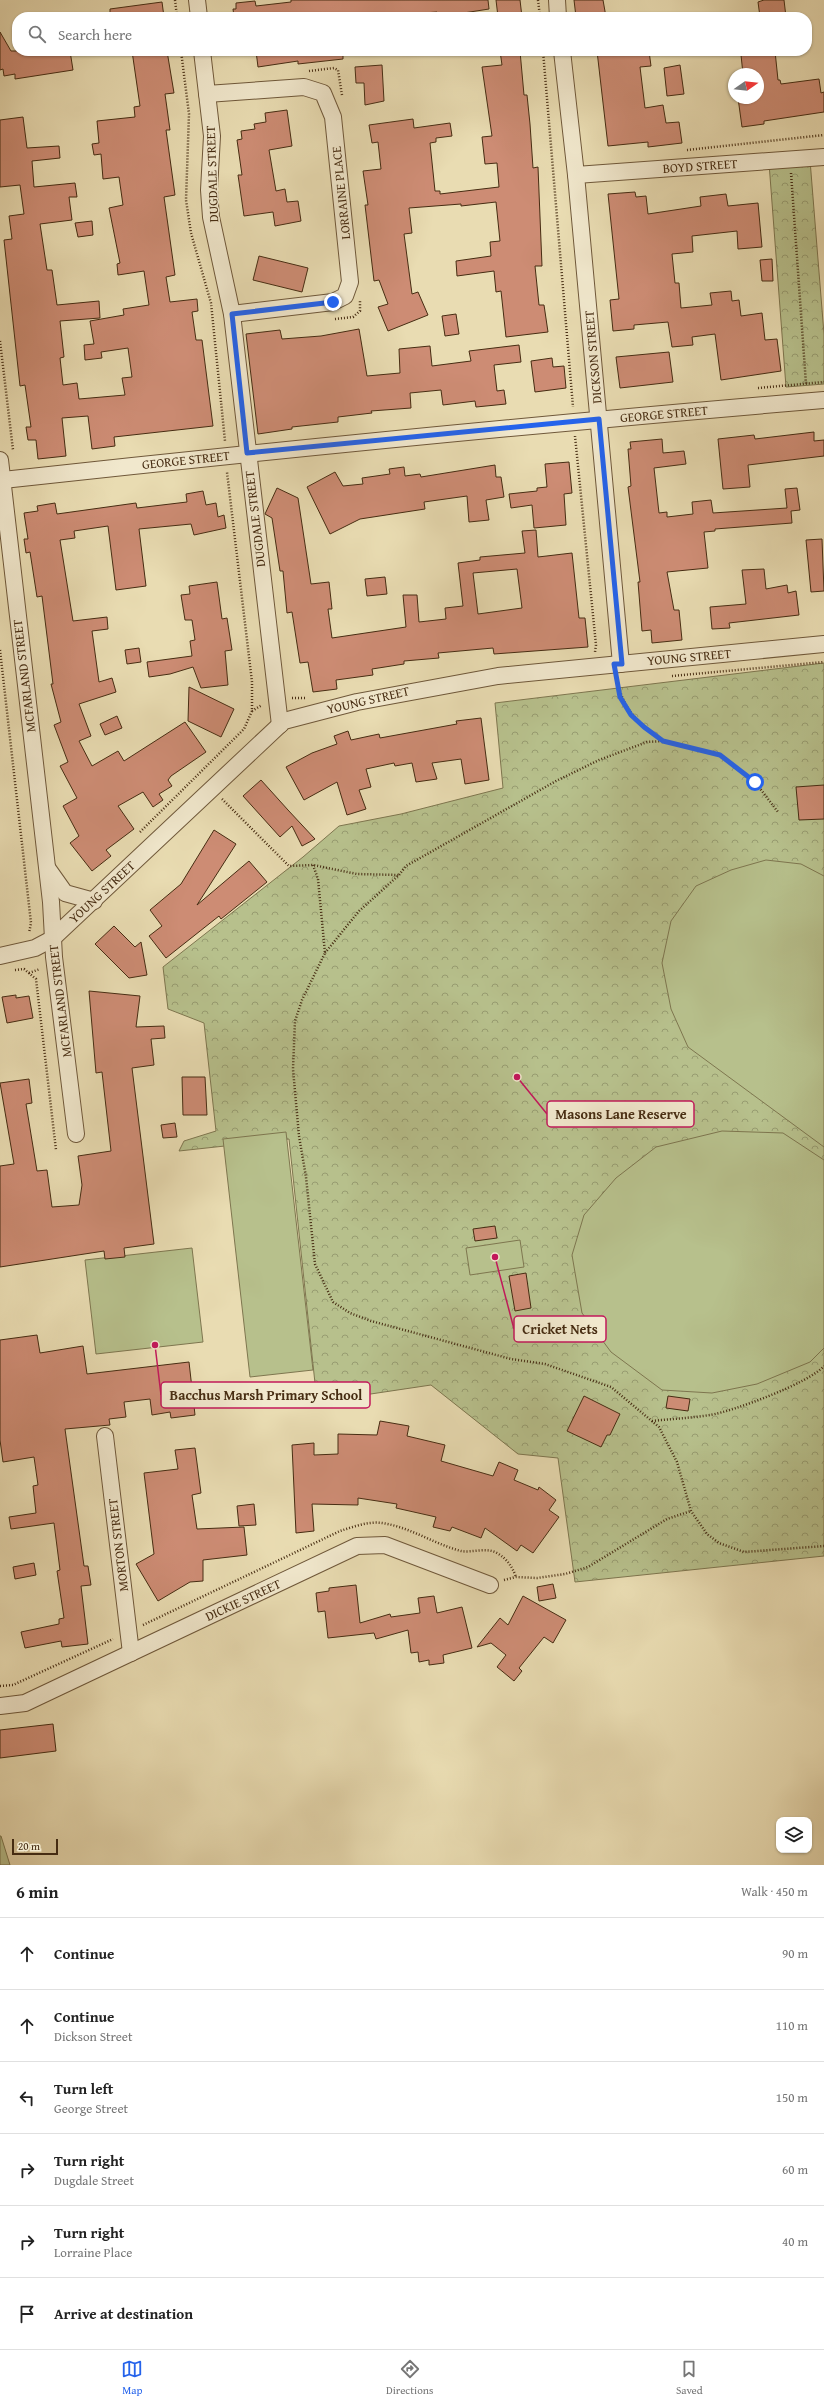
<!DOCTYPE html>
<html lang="en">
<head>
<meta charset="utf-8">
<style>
	:root { --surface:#fff; --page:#f6f6f6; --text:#222; --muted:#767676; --line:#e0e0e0; --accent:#2563eb }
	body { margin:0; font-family:"Gentium Book Plus",serif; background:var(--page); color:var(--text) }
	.controls { position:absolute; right:12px; bottom:12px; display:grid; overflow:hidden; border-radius:8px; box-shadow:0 1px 3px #0004 }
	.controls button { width:36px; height:36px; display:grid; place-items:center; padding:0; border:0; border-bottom:1px solid var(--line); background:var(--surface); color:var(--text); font:20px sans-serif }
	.compass { position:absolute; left:728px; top:68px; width:36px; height:36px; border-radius:50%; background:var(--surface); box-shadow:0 1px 3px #0004; rotate:76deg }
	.scale { position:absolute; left:12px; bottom:10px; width:46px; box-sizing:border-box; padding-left:4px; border:2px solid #462c12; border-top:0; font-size:11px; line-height:14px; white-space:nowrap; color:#462c12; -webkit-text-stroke:3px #f1e8cd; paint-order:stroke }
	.stop { position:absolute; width:12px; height:12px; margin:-9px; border:3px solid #2563eb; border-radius:50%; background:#fff }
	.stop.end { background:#2563eb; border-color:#fff; box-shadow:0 1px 4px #0008 }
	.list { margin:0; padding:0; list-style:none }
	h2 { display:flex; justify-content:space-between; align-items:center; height:52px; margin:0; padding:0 16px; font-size:17px }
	h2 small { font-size:13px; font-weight:400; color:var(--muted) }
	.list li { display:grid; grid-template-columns:26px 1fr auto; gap:12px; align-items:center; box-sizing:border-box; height:72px; padding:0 16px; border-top:1px solid var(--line) }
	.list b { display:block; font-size:15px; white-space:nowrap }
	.list p { margin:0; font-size:13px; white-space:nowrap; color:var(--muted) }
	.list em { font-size:13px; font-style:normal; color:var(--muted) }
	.icon { flex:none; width:22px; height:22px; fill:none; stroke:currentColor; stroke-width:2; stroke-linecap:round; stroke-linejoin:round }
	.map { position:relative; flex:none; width:824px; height:1865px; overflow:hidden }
	.search { position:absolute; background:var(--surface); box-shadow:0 1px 3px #0004; left:12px; right:12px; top:12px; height:44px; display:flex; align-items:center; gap:10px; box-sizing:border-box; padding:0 14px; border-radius:16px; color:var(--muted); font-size:15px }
	.sheet { height:484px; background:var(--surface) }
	nav { display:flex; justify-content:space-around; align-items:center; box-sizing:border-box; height:56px; border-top:1px solid var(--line); background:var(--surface); font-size:11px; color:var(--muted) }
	nav a { display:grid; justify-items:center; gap:2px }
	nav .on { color:var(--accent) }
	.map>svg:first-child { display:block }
	.forest { fill:url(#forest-crowns); stroke:#7e764f }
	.pitch { fill:#b7c08c; stroke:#7e764f }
	.building { fill:#cd8c74; stroke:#462c12; fill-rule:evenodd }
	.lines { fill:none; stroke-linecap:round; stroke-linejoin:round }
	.street-casing { stroke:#6f583a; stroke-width:18 }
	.path { stroke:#462c12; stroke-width:2.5; stroke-dasharray:1 2; stroke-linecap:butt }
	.street { stroke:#f1e8cd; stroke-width:16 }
	.route { stroke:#2563eb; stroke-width:5 }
	.labels { text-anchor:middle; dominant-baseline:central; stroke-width:3; stroke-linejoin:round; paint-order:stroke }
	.street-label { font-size:13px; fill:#462c12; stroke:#f1e8cd }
	.leader { fill:none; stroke:#c2185b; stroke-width:1.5 }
	.callout-dot { fill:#c2185b; stroke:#f1e8cd; stroke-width:1.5 }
	.callout { fill:#f1e8cd; stroke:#c2185b; stroke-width:1.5 }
	.callout-label { font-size:14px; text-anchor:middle; font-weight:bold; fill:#462c12 }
</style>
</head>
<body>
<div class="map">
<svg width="824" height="1865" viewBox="0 0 824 1865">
	<defs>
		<pattern id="forest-crowns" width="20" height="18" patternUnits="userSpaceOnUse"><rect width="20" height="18" fill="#b7c08c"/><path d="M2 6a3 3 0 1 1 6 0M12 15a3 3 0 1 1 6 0" fill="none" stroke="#979c71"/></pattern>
	</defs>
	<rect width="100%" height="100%" fill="#e9dcb2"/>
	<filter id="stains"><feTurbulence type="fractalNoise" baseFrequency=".005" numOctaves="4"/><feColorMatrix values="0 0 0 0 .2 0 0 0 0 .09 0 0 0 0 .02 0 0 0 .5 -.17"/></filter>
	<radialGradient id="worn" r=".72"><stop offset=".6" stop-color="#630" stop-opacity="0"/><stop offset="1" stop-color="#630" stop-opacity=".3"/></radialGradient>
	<g class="forest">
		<polygon points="810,160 824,334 824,384 786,387 769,163"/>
		<polygon points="824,663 824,1556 575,1582 558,1458 518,1454 431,1385 317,1402 289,1139 179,1151 184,1141 216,1131 204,1023 168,1009 163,967 303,857 339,826 401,814 503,788 495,703"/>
	</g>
	<g class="pitch">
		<polygon points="766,860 801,864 824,876 824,1147 688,1047 671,1009 662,963 671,921 696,886 731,870"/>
		<polygon points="722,1131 783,1133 824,1160 824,1348 810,1362 757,1384 712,1393 662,1390 611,1352 582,1313 572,1255 584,1215 616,1178 656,1147"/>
		<polygon points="286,1132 313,1370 250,1377 223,1139"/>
		<polygon points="520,1240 524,1267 470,1275 466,1248"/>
		<polygon points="192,1248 203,1342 96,1354 85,1260"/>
		<polygon points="0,1836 1,1836 10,1865 0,1865"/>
	</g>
	<g class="building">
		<polygon points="291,0 488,0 489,9 438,17 437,12 396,15 396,17 378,17 378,15 305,17 305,14 284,17 234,17 233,9 236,9 236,3 255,1 256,6 291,2"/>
		<polygon points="496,0 520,0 522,17 498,17"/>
		<polygon points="574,0 603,0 606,17 576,17"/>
		<polygon points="764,0 784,0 786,17 760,17 758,2"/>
		<polygon points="162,2 164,17 110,17 110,9"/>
		<polygon points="0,32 11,51 70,51 73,70 15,79 15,74 4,76 3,69 0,70"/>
		<polygon points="132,51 167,51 174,93 165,94 170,130 166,130 175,195 164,197 175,275 166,277 170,302 197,299 198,311 192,312 196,340 202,340 213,426 114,437 115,446 92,449 88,416 62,418 66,456 38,459 36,440 28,440 26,427 31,427 25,385 20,386 4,240 12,239 9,216 24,214 20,185 0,187 0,120 23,117 27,148 59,146 60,158 32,161 34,187 75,183 77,197 69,197 72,220 40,224 47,270 52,270 57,305 99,301 100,318 60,321 64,357 60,358 63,385 77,383 79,399 125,395 122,378 132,377 128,348 101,352 102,358 85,360 84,345 94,344 90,321 124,315 123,309 149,305 144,271 118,275 117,264 120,263 109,208 123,205 119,177 103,179 101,154 94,155 92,144 99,143 97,121 135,117 134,107 140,106"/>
		<polygon points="256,51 343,51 343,59 298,64 298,61 258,67"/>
		<polygon points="500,51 520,51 524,95 527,95 530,124 533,168 538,167 542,266 535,266 539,305 544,305 548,332 506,337 501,291 496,292 494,271 457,276 456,261 491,256 490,242 500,241 496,202 461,206 461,204 409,208 412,233 404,234 412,294 418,292 428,315 388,331 378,307 388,304 379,280 374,281 365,205 368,205 363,171 381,169 378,142 372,143 369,125 413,119 414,128 450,123 452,136 436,138 436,142 430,143 435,191 440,191 440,194 499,187 497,163 485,164 482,137 492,136 482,67 502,65"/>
		<polygon points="597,51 649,51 651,66 640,67 645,108 663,105 666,123 679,122 682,143 648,147 648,142 608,146"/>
		<polygon points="758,51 775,51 778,80 780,80 781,84 819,79 821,93 824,92 824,112 764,121 764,124 742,127 738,98 758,98 758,74 743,74 741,55 758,53"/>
		<polygon points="382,65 384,101 365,105 364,83 356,83 355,67"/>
		<polygon points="680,65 684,94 667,96 664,68"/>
		<polygon points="287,110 292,146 269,150 276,191 285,189 287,202 298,201 301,221 275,226 273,212 244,216 238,175 242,175 237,140 242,139 241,131 255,129 254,124 266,122 265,113"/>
		<polygon points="635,192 636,197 646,196 648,214 701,206 700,197 726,194 728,206 758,203 762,247 738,249 737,231 692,236 693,252 672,254 675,283 679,283 681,308 712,305 710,293 731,291 732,301 739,300 741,316 762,313 765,340 777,339 781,371 721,380 715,334 692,337 693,345 672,347 668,322 634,325 634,329 613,331 610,300 619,299 608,194"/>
		<polygon points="92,221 93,235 78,237 75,223"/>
		<polygon points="259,256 308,268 302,292 253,280"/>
		<polygon points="772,259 773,281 762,281 760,260"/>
		<polygon points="456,314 459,334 445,336 442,316"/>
		<polygon points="359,329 367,376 400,373 399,349 430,346 432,366 471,361 469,351 519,345 521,362 494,365 497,391 504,390 506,404 476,407 475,401 443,405 441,390 410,393 411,408 371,411 372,413 338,417 338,422 292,427 292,429 258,434 246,334 280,330 282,339 321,336"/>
		<polygon points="669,352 673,382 620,388 616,357"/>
		<polygon points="552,358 553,367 564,366 566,388 535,392 531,361"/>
		<polygon points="814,432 814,441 824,440 824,456 748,465 750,487 723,489 718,439 754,435 755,439"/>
		<polygon points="662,439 663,453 684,451 686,464 654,468 659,513 667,512 667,517 693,514 692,502 711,500 713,513 787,508 785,489 797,488 800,510 791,511 792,523 715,529 715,531 704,532 708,568 667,572 674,610 679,610 682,640 652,643 651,630 642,631 638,582 640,582 628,487 631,486 628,449 631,449 630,442"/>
		<polygon points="569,462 572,493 564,494 566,525 534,528 532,505 511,508 509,494 537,491 537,488 547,487 545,464"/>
		<polygon points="495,465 496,477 501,477 504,497 486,500 489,520 469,522 467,496 424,502 425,509 360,519 330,534 307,487 335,472 343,486 363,484 362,478 390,474 389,469 404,467 405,476 420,474 421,477"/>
		<path d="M277,488l21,10 13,86 18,-2 3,27h-4l4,29 74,-11 -3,-32h14l2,27 27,-3 -1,-11 18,-2 -5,-43 22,-3v-3l45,-4 -3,-22 14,-1 2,27 34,-4 7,65h6l3,29 -94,7 -1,-6 -55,5 1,5 -35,3v3l-32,5 1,6 -37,5 1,9 -24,3 -5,-30 -8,1 -8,-51 -5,1 -4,-42h-3l-8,-53 -7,-4zM517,569l5,39 -44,6 -5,-41z"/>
		<polygon points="203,491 206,505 216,503 218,517 224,515 226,528 194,535 191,524 139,529 146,586 116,590 108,526 74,531 75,538 60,540 73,621 107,617 108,629 92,631 99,682 112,678 116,692 79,704 91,736 79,741 92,766 118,751 124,761 185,722 206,752 171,776 168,780 172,786 159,794 163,800 153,807 143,792 118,806 134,829 106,850 111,856 92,871 70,843 79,836 63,806 77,798 60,766 68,762 54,725 61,722 51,684 53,684 42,596 37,597 30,552 26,553 24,539 28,539 24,513 38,511 37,506 55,503 57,514 136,503 137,508 187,502 186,494"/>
		<polygon points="822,539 824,591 811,592 806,540"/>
		<polygon points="764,569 766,589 787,585 788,593 796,591 799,615 729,623 730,628 712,629 710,607 746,604 742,570"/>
		<polygon points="385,577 387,594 367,596 365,579"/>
		<polygon points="217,582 222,619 227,618 232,650 225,651 228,685 201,688 193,667 170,674 149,677 147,662 192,656 190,641 195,640 192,620 185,620 181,595 190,594 189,586"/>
		<polygon points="139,648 141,662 127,664 125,650"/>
		<polygon points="189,687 234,709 221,737 188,721"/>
		<polygon points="117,716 122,728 105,735 100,724"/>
		<polygon points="481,718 489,780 465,784 461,759 432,763 437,779 416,782 412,763 395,766 394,763 366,769 371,787 359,790 366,809 347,815 337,782 304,800 286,767 312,753 337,744 334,736 348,731 351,740 379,734 380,738 457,724 456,721"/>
		<polygon points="261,780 288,810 315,839 302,846 292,826 280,837 243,796"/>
		<polygon points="824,785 824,819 799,820 796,787"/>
		<polygon points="214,830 236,844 197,905 249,861 267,882 221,919 219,916 166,958 149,936 162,926 150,910 181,884"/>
		<polygon points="114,926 135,947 141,942 147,975 129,978 95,944"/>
		<polygon points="89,991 140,996 136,1027 164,1026 165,1038 151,1039 154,1065 132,1068 154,1244 124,1248 125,1257 105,1259 104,1251 0,1267 0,1166 14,1164 0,1083 29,1079 32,1103 26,1104 37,1171 47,1170 52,1207 79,1205 82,1185 78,1156 111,1151 102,1072 96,1073"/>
		<polygon points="16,995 16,998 29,996 33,1018 7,1023 2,997"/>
		<polygon points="182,1077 205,1077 207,1115 183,1115"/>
		<polygon points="175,1123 177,1137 163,1138 161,1125"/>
		<polygon points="495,1226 497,1238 475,1241 473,1229"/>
		<polygon points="526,1273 531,1308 515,1311 509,1276"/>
		<polygon points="37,1335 40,1353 83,1346 87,1374 189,1362 195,1415 171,1418 170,1412 152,1415 150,1399 124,1402 126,1417 109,1419 110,1425 65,1429 84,1566 88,1566 91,1585 81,1586 88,1644 62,1647 61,1641 25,1648 21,1632 59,1624 59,1619 64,1618 57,1571 60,1570 54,1523 11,1529 9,1517 36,1513 33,1486 38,1485 34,1457 3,1462 0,1440 0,1340"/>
		<polygon points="584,1396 620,1414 610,1435 607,1435 601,1447 567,1431"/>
		<polygon points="668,1396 690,1399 688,1411 666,1408"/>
		<polygon points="380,1421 409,1426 407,1436 445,1445 441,1461 493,1476 499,1462 518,1470 514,1480 538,1490 539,1487 556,1500 549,1510 559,1517 533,1553 521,1545 517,1551 485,1528 481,1538 452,1527 450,1531 433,1527 436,1517 396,1508 397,1504 358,1498 358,1505 312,1504 314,1531 296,1533 292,1445 314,1443 314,1455 338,1454 338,1434 377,1435"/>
		<polygon points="195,1448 201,1493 192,1495 197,1529 244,1527 247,1555 203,1560 203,1581 190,1582 158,1601 136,1564 154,1554 144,1473 178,1469 175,1450"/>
		<polygon points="254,1504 256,1525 239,1526 237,1506"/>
		<polygon points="34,1563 36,1575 15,1579 13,1567"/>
		<polygon points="553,1584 556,1598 539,1601 537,1587"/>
		<polygon points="356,1585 360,1623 390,1614 391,1617 420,1613 418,1598 434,1596 437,1613 462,1607 472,1648 443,1655 444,1663 429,1665 429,1660 419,1662 418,1652 411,1653 408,1630 376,1639 374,1633 328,1638 325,1611 318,1612 316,1593 329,1591 329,1588"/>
		<polygon points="523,1596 566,1620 553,1643 544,1637 519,1668 522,1671 514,1681 497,1667 506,1655 491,1643 477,1647 500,1618 508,1625"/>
		<polygon points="53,1724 56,1751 0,1758 0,1730"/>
	</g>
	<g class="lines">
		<g class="street-casing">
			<g id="street">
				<polyline points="197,0 199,17"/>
				<polyline points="557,0 558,17"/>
				<polyline points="202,51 212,136 209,190 211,217 232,314 280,725"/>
				<polyline points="562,51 576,175 621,664"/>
				<polyline points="207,94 304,87 323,93 333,117 350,282 345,296 333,302 232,314"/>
				<polyline points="576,175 824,157"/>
				<polyline points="0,460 51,902 54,957 76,1134"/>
				<path d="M3,480c273,-30 547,-57 821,-80"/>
				<polyline points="48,869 65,893 94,901"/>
				<polyline points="0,956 35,948 52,939 284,721 357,702 498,676 824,644"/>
				<polyline points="105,1436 131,1653"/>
				<polyline points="0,1706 25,1703 357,1546 385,1545 490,1585"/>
			</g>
		</g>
		<g class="path">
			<polyline points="175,0 177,17"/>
			<polyline points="538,0 540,17"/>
			<polyline points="181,51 189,114 186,200 191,233 211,303 225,441"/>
			<polyline points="543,51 573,407"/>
			<polyline points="309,71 334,68 338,70 342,95"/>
			<polyline points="687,150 824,135"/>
			<polyline points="791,173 806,384"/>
			<polyline points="335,319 353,317 360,311 360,301"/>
			<polyline points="0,341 13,450"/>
			<polyline points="758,388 824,382"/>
			<polyline points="575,436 596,645 595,652"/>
			<polyline points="0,650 31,923 29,933"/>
			<polyline points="672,676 824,662"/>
			<path d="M617,679c6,32 21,43 46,62"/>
			<polyline points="292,698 307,698"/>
			<polyline points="252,711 262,705"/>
			<polyline points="222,799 289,866 313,865 357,874 399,875"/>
			<polyline points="140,832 244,729 252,711 252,682 227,472"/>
			<polyline points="313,865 318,879 325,953 302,1000 295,1021 293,1069 299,1136 306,1177 315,1264 333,1302 350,1313 371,1321 511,1359 545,1364 611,1387 659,1427 677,1462 691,1511 707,1534 719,1543 744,1552 824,1546"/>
			<polyline points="325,953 359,911 399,875 406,866 556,781 599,760 647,742 663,741 720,755 755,782 778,812"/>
			<polyline points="15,970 24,969 36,979 56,1150"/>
			<polyline points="29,973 40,969"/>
			<path d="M652,1421c19,-2 38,-3 58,-6 24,-4 99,-32 114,-49"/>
			<polyline points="504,1580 516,1577 537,1578 565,1574 588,1567 667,1519 691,1511"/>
			<path d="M143,1625l197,-94c13,-4 28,-10 42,-8 28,4 52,21 79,28 11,2 26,-4 36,2 10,6 15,13 19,24"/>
			<polyline points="0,1686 13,1685 113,1639"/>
		</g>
		<use href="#street" class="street"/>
	</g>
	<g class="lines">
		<polyline class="route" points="333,302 232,314 247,453 599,419 622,664 614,664 620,697 631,715 644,727 663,741 720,755 755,782"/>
	</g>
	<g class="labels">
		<g class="street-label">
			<text transform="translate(700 166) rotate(-4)">BOYD STREET</text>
			<text transform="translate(212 174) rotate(-92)">DUGDALE STREET</text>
			<text transform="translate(341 193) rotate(-96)">LORRAINE PLACE</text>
			<text transform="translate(593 357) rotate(-95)">DICKSON STREET</text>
			<text transform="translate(664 414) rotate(-5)">GEORGE STREET</text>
			<text transform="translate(186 460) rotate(-6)">GEORGE STREET</text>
			<text transform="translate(255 519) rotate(-97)">DUGDALE STREET</text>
			<text transform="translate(689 657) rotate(-5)">YOUNG STREET</text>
			<text transform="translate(24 676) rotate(-97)">MCFARLAND STREET</text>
			<text transform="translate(368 700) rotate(-13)">YOUNG STREET</text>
			<text transform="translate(102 892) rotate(-43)">YOUNG STREET</text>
			<text transform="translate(60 1001) rotate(-97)">MCFARLAND STREET</text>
			<text transform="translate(118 1545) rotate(-97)">MORTON STREET</text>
			<text transform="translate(243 1600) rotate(-25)">DICKIE STREET</text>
		</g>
	</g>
	<path class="leader" d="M517 1077L547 1114M495 1257L514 1329M155 1345L161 1395"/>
	<g class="callout-dot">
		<circle cx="517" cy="1077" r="4"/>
		<circle cx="495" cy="1257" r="4"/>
		<circle cx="155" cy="1345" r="4"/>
	</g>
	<g class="callout">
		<rect x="547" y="1101" width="147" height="26" rx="4"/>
		<rect x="514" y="1316" width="92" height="26" rx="4"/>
		<rect x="161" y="1382" width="209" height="26" rx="4"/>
	</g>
	<g class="callout-label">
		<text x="621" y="1119">Masons Lane Reserve</text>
		<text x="560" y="1334">Cricket Nets</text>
		<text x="266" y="1400">Bacchus Marsh Primary School</text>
	</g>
	<rect width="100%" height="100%" filter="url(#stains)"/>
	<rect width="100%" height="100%" fill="url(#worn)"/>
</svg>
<div class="controls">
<button><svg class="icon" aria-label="layers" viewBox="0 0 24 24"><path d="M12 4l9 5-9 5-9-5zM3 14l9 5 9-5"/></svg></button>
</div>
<svg class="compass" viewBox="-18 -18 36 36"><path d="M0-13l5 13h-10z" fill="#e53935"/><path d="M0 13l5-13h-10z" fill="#767676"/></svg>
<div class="scale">20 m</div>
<div class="stop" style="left:755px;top:782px"></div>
<div class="stop end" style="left:333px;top:302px"></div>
<div class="search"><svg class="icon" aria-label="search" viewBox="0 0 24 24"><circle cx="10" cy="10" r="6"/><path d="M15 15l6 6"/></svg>Search here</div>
</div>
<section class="sheet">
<h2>6 min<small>Walk · 450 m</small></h2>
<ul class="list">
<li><svg class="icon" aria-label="ahead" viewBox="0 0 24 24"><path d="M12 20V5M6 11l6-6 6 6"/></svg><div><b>Continue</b></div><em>90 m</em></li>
<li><svg class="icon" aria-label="ahead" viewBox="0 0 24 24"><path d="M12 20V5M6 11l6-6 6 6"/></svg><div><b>Continue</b><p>Dickson Street</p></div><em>110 m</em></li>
<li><svg class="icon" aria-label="left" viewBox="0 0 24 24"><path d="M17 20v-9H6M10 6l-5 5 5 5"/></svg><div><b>Turn left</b><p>George Street</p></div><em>150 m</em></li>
<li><svg class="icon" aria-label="right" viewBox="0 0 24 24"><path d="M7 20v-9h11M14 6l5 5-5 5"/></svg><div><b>Turn right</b><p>Dugdale Street</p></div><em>60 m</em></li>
<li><svg class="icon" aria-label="right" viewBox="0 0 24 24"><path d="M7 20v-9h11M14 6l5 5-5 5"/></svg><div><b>Turn right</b><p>Lorraine Place</p></div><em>40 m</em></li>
<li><svg class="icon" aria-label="arrive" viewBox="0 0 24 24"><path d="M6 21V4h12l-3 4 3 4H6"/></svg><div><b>Arrive at destination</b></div></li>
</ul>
</section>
<nav>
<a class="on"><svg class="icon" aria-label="map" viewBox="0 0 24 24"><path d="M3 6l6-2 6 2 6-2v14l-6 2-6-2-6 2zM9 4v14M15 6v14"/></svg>Map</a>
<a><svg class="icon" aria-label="directions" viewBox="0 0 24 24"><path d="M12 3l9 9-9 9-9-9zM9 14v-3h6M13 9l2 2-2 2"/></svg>Directions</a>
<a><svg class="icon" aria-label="saved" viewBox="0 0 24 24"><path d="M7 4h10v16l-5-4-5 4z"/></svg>Saved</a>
</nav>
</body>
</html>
